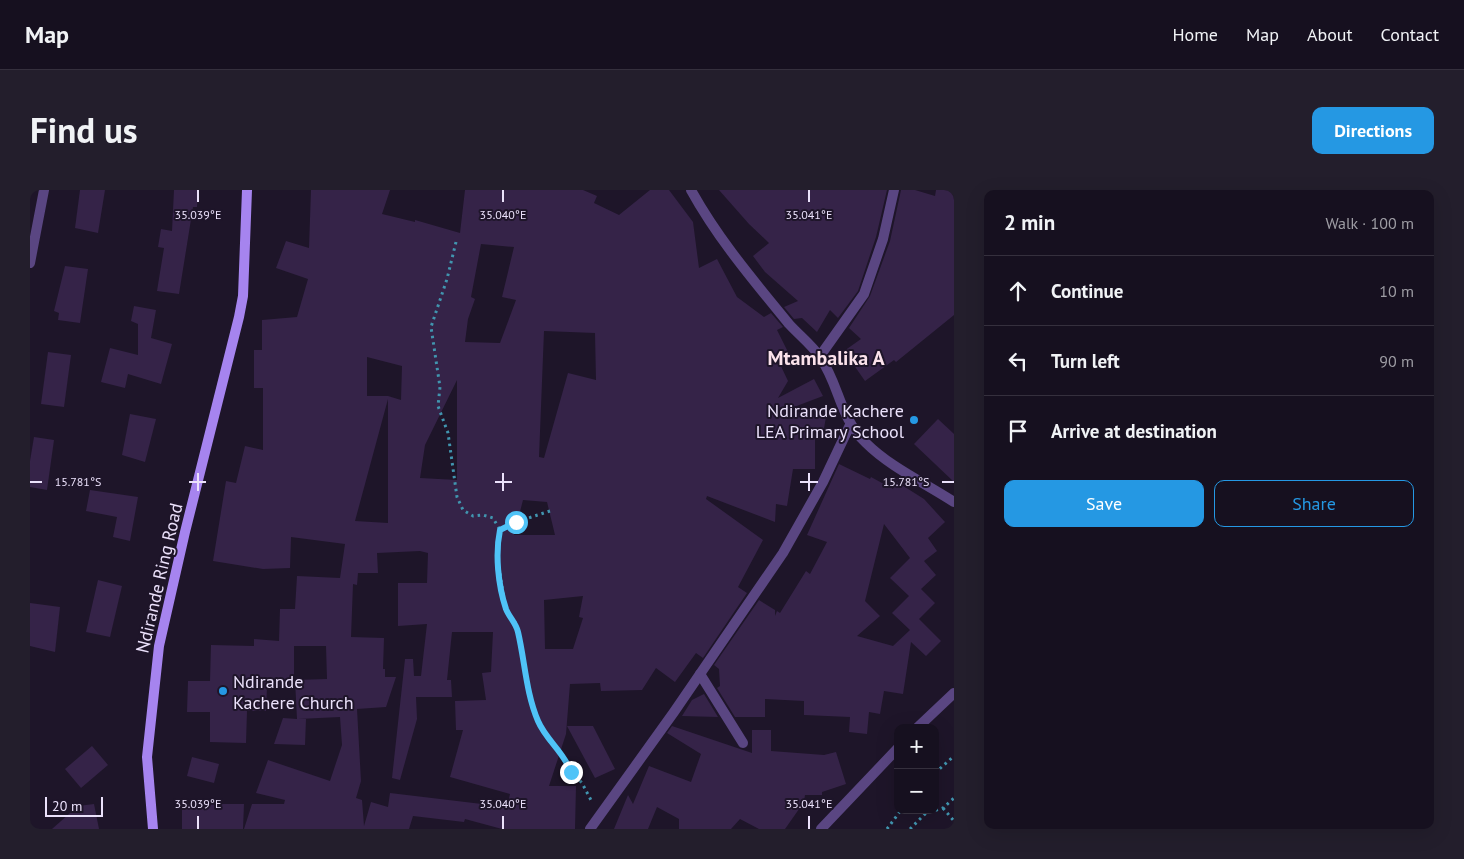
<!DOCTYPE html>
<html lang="en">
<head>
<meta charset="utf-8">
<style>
	:root { --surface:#16101f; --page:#231e2c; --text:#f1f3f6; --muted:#9e9da4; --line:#35303d; --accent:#2598e3 }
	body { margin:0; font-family:"PT Sans",sans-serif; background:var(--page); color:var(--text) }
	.controls { position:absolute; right:15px; bottom:15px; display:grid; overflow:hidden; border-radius:10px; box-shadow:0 5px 20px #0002 }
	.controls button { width:45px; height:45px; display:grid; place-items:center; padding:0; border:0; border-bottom:1px solid var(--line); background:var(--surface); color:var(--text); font:25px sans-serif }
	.scale { position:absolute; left:15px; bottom:12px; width:58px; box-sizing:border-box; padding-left:5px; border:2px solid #ebe1fb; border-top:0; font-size:14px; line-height:18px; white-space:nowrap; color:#ebe1fb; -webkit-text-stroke:4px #1e1529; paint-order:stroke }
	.stop { position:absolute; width:15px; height:15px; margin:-11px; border:4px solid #4fc3f7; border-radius:50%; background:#fff }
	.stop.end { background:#4fc3f7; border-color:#fff; box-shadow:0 1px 5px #0008 }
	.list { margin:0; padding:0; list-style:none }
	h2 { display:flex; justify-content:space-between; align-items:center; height:65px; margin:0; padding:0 20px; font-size:21px }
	h2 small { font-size:16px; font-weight:400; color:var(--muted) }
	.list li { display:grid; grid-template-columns:32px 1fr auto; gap:15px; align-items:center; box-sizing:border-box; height:70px; padding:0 20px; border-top:1px solid var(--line) }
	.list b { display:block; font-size:19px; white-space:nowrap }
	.list em { font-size:16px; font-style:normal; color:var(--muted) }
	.actions { display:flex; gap:10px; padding:15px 20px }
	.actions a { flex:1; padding:11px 0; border:1px solid var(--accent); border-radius:10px; text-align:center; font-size:18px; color:var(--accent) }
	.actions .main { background:var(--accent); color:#fff }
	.icon { flex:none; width:28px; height:28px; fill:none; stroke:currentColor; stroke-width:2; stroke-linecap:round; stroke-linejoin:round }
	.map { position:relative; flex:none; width:924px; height:639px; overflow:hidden; border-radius:10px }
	header { display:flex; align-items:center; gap:30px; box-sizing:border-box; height:70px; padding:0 25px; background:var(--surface); border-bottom:1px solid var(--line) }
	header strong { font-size:24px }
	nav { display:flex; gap:28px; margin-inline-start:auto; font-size:18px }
	.intro { display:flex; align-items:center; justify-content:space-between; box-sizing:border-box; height:120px; padding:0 30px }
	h1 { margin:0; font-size:35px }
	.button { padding:12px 22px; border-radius:10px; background:var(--accent); color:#fff; font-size:18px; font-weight:700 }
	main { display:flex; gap:30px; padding:0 30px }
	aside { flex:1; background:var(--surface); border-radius:10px; box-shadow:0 5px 20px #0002 }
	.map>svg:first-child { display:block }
	.building { fill:#352348; fill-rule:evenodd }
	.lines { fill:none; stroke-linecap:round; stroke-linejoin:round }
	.path { stroke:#4195af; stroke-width:3; stroke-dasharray:2.5 4; stroke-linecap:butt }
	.street { stroke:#5a4682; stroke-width:10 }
	.secondary { stroke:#a684ef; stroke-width:10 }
	.route { stroke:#4fc3f7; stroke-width:6 }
	.ticks { fill:none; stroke:#ebe1fb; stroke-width:2 }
	.poi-dot { fill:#2598e3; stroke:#1e1529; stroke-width:2 }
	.labels { text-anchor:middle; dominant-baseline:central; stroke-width:4; stroke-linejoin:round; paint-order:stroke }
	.poi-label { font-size:18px; fill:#ebe1fb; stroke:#1e1529; text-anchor:end }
	.street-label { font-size:18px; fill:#ebe1fb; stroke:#1e1529 }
	.quarter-label { font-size:20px; font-weight:bold; fill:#fbe2eb; stroke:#1e1529 }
	.ticks-label { font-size:12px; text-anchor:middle; fill:#ebe1fb; stroke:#1e1529; stroke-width:4; stroke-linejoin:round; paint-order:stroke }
</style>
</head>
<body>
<header>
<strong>Map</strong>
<nav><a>Home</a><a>Map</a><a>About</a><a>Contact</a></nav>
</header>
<div class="intro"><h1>Find us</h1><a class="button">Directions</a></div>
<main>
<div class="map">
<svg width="924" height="639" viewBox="0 0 924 639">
	<rect width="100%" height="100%" fill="#1e1529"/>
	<g class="building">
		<polygon points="50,0 75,0 68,43 45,38"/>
		<polygon points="144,0 168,0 167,17 163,17 149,104 127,101 134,58 128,57 131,39 142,41"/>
		<path d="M281,0h79l-8,24 33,8v-2l45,13 5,-43h118l14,6 -3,7 25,12 31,-25h19l24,32 6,46 18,-9 20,38 27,20 7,-4 12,14 -6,3 13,26 -11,6 9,19 -10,17 36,-19 9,17 -37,14 40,7 -3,17 -8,-2v37h-22l-6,37 -11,-2 -1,18 -68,-26 -1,3 57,41 -25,47 9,6 -44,65 -7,-5 -21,29 -19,-14 -14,22 -41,1 -1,-8 -30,1 -4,50 -17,52h27l-1,43h-73l-37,-10 -1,3 -51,-6 -4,13h-165l8,-25h32l1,-4 -29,-7 12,-33 62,21 12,-36 -2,-28 -42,2h8l-1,26 -31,-1 9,-26 14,1 -2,-39 32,-1 -1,-33h-32v41h-27l-1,24h-19l-1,32 -36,-1v-30h-23l1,-31h22l1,-36 43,1v-7l25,2 1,-32h15l2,-33 43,2 5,-34 -54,-7 -1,31 -27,1 -50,-8 13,-80 10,2 9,-37 18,4v-62h-9v-38h8v-30l35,-3 11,-38 -32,-11 10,-27 23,7zM451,54l33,3 -12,50 14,3 -16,43 -35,-1 3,-23 7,-20 -4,-2zM514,141l51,2 1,47 -28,-7 -24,85 -5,-1zM337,167l35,9 -1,34 -13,-4h-21zM427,190v100l-37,-2 5,-33zM358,209v124l-33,-2zM493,310l24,2 8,33h-41zM390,361l8,2 -1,30h-29v43l29,-2 -6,52h-7l-1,-17h-8l-13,119 8,2 17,-61 -1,-22h36l-1,-17h-4l5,-48h41l-2,40 -9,1 4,27 -31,1 1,29h7l-13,47 60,17 -3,13 -117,-14 -2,14 -17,-5 -7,24 -2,-26 -6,-2 5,-17 -4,-72 29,-2 10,-30h-11v-8h-2l1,-31 -33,-1 2,-53 4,1 1,-12h20l-1,-20zM553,406l-4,21 4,1 -10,31h-28l-1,-49z"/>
		<polygon points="689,0 857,0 846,47 828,101 808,128 800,120 787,142 772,128 764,129 754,117 768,111 735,82 723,66 739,53 719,34"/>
		<polygon points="871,0 885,0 905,6 906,0 924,0 924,125 866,172 864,170 835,191 814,161 831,149 819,138 840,106 860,51"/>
		<polygon points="35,76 58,79 50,133 28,130 29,123 24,121"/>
		<polygon points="104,116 126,120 121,148 142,154 131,194 98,184 95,198 71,192 80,158 108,165 108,134 101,131"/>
		<polygon points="18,162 41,165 34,217 11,214"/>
		<polygon points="100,224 126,229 115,272 92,265"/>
		<polygon points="908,229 924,244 924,292 884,254"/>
		<polygon points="4,247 24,250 17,300 0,297 0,271"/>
		<path d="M809,274l31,15 1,-2 22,12 4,-7 27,17 21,23 -17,16 9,13 -13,10 12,14 -15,14 14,14 -16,16 22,22 -15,15 -15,-14 -8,52 -19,-3 -4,23 -11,-2 -2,22 -18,-2 1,-15 -46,-2v-14l-39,-2v18h-30l-18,-29 3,-2 -1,-17 -5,-4 45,-65 16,10v6l2,-5 3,2 26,-42 4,3 17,-32 -20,-7zM854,334l26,34 -20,20 19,18 -17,17 18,17 -17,16 -36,-10 23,-20 -15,-15z"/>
		<polygon points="60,300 108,307 100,351 83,347 87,327 56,321"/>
		<polygon points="68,390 92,396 80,447 56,442"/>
		<polygon points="0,413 30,417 25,462 0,456"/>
		<polygon points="674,504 688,527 652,526 662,510"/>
		<polygon points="537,536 563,536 585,579 565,588"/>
		<polygon points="642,536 722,563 722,540 741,540 741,561 794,565 806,562 816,594 792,602 792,605 775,605 774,612 755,639 729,639 710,629 701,639 649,639 649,629 627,617 618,639 584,639 598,605 603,614 619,576 661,592 671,564 637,543"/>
		<polygon points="62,556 78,575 51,598 35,579"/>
		<polygon points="162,567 189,574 184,593 157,586"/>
		<polygon points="64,614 69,639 22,639 48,616"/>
		<polygon points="152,614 214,614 213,639 152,639"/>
	</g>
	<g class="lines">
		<g class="path">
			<polyline points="426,52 417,89 401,137 410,197 408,216 418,243 427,307 433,320 443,326 453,325 463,328 470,340"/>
			<polyline points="520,321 477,335 470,340 468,369 472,396 476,420 485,432 488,442 499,503 508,530 520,552 538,572 541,581 552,593 562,612"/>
			<polyline points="905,583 924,566"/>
			<polyline points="913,618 924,631"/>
			<polyline points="857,639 871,620"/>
			<polyline points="880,639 896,623 913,618 924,608"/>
		</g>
		<g class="street">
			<path d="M661,0c27,49 63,91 98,134 10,11 23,21 31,33 20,29 19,60 46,86 24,24 59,40 88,59"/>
			<polyline points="0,73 14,0"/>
			<polyline points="790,166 834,104 853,49 864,0"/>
			<polyline points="670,484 713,553"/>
			<polyline points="887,538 924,503"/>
			<polyline points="560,639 644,522 753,363 793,292 820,235"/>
			<polyline points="791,639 868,558"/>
		</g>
		<polyline class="secondary" points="123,639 117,567 129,456 155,342 209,127 213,106 217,0"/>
	</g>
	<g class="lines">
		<path class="route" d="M486,332l-16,8c-5,24 -2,55 6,79 3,8 10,14 12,23 7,30 8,61 20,89 8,19 26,31 33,51"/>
	</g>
	<path class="ticks" d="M168,0v12M473,0v12M779,0v12M168,283v18M473,283v18M779,283v18M0,292h12M159,292h17M465,292h17M770,292h18M912,292h12M168,626v13M473,626v13M779,626v13"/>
	<g class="poi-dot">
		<circle cx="884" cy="230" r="5"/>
		<circle cx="193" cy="501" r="5"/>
	</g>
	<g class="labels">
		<g class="poi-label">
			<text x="874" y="220">Ndirande Kachere<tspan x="874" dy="21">LEA Primary School</tspan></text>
			<text x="203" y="491" text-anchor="start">Ndirande<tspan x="203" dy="21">Kachere Church</tspan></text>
		</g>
		<g class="street-label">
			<text transform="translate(129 388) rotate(-77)">Ndirande Ring Road</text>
		</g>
		<g class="quarter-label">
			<text x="796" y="168">Mtambalika A</text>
		</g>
	</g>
	<g class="ticks-label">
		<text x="168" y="29">35.039°E</text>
		<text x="473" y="29">35.040°E</text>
		<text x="779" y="29">35.041°E</text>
		<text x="48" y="296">15.781°S</text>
		<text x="876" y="296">15.781°S</text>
		<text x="168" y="618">35.039°E</text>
		<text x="473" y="618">35.040°E</text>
		<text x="779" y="618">35.041°E</text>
	</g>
</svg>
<div class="controls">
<button>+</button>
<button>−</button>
</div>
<div class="scale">20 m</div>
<div class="stop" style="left:486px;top:332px"></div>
<div class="stop end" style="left:541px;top:582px"></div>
</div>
<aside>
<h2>2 min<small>Walk · 100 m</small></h2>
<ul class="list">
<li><svg class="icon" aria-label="ahead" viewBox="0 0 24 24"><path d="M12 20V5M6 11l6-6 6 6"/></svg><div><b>Continue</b></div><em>10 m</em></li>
<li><svg class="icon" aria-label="left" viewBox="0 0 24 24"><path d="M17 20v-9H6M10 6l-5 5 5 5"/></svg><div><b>Turn left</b></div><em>90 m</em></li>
<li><svg class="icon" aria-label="arrive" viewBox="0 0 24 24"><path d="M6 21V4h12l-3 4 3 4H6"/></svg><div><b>Arrive at destination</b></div></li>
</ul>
<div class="actions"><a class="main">Save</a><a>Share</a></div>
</aside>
</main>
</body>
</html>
